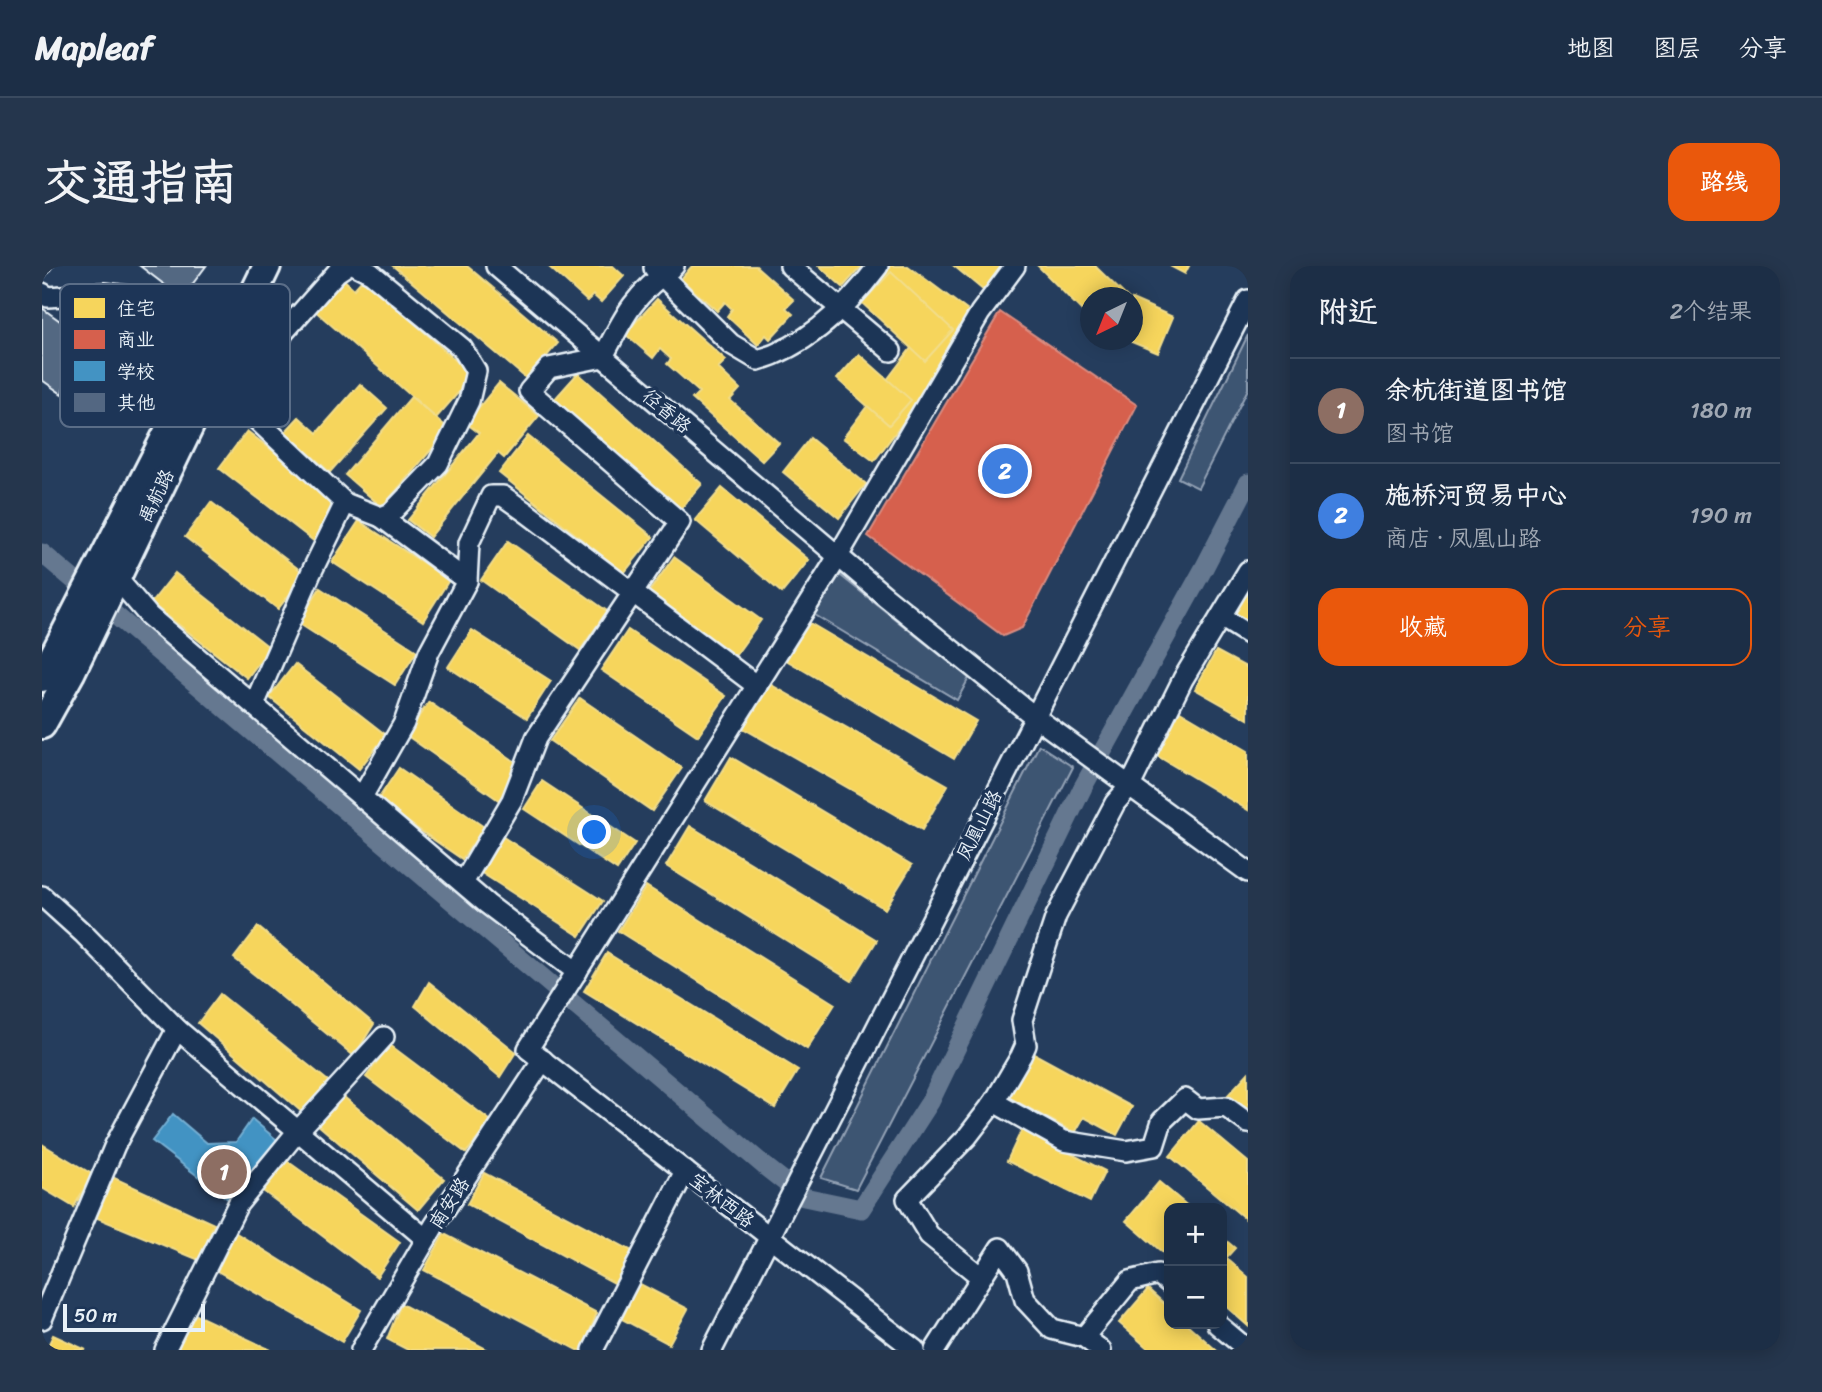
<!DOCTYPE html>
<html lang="zh">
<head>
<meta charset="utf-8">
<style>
	:root { --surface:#1c2e46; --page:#25364d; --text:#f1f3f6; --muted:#a0a8b3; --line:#3a4a5f; --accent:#ea580c }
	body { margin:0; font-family:Sriracha,"LXGW WenKai TC",sans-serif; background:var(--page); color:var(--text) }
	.controls { position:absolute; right:21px; bottom:21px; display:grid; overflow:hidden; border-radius:14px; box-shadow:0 4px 18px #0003 }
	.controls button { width:63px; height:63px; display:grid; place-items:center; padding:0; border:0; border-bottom:2px solid var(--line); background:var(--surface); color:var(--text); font:35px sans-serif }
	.compass { position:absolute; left:1038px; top:21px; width:63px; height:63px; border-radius:50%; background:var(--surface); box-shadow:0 4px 18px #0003; rotate:223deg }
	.scale { position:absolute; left:21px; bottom:18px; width:142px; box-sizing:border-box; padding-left:7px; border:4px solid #e8f1f8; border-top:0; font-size:19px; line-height:24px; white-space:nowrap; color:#e8f1f8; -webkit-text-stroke:5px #1d3557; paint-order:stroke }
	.you { position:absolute; left:553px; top:567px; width:24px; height:24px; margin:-18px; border:5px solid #fff; border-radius:50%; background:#1a73e8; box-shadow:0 0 0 10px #1a73e833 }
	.badge { display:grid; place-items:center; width:46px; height:46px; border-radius:50%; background:var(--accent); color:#fff; font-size:23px; font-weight:700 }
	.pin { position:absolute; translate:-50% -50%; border:4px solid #fff; box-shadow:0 2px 7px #0006 }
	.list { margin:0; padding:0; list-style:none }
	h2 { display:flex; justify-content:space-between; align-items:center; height:91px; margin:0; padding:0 28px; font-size:30px }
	h2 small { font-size:23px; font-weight:400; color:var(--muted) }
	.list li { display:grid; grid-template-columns:46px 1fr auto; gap:21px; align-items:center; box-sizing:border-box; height:105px; padding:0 28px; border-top:2px solid var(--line) }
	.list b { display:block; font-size:26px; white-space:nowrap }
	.list p { margin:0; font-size:23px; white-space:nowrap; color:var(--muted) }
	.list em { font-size:23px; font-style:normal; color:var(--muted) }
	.actions { display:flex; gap:14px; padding:21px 28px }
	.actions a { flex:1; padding:16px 0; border:2px solid var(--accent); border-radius:21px; text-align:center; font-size:24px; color:var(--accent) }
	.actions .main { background:var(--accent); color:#fff }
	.map { position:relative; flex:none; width:1206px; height:1084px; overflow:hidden; border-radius:21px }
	header { display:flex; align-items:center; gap:42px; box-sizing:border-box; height:98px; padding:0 35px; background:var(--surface); border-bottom:2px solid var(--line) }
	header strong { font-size:33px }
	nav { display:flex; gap:38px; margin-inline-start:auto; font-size:24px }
	.intro { display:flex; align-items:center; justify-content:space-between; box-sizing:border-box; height:168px; padding:0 42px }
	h1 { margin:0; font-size:49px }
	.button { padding:18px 32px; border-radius:21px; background:var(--accent); color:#fff; font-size:24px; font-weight:700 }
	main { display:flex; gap:42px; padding:0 42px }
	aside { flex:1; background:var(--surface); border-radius:21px; box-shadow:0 4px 18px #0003 }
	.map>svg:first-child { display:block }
	.green { fill:#3e5472; stroke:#93a2b5; stroke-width:2 }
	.homes { fill:#f6d55c; stroke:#f2dd8b; stroke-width:2 }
	.shops { fill:#d6604d; stroke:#db8c80; stroke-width:2 }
	.schools { fill:#4393c3; stroke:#74afd3; stroke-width:2 }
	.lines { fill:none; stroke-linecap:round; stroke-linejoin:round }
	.canal { stroke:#657890; stroke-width:19 }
	.building { fill:#536782; stroke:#e8f1f8; stroke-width:2 }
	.minor-casing { stroke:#e8f1f8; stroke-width:24 }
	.major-casing { stroke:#e8f1f8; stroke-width:32 }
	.minor { stroke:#1d3557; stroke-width:19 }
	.major { stroke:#1d3557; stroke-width:26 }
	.labels { text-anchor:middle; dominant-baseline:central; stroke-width:7; stroke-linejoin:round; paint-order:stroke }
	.street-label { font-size:19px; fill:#e8f1f8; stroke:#1d3557 }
	.key { fill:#1d3557; stroke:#5a6d87; stroke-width:2 }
	.key-label { font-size:19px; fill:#e8f1f8 }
</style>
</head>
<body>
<header>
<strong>Mapleaf</strong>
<nav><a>地图</a><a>图层</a><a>分享</a></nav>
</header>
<div class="intro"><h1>交通指南</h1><a class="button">路线</a></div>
<main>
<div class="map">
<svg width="1206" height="1084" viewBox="0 0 1206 1084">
	<rect width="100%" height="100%" fill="#253d5d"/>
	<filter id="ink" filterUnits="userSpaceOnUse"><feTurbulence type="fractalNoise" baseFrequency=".0143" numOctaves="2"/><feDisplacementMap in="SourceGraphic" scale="14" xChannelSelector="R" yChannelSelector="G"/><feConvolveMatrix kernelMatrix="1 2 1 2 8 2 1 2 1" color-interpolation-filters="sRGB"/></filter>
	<g filter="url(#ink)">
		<g class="green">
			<polygon points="1206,69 1206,123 1156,222 1136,212"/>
			<polygon points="789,302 927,412 915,434 763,343"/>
			<polygon points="997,479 1031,501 814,923 779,912"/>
		</g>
		<g class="homes">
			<polygon points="351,0 425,0 516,77 485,113"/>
			<polygon points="506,0 571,0 582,10 559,36 551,29 545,35"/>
			<polygon points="650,0 714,0 752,34 744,42 751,48 728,73 724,69 716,79 685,50 690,43 683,36 675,45 639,13"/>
			<polygon points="777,0 820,0 801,21"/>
			<polygon points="844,0 866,0 938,54 832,195 801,172 891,53 835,11"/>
			<polygon points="912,0 961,0 941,24"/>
			<polygon points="996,0 1053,0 1086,32 1048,32 1048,53"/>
			<polygon points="1128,0 1147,0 1143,8"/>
			<polygon points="849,6 911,64 883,95 820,37"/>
			<polygon points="298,10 312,23 322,12 431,110 394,152 270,42"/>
			<polygon points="615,33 684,94 676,102 698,123 688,134 737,177 720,195 650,133 657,126 625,98 629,93 618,83 611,92 583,68"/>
			<polygon points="1090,33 1131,51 1116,87 1085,74 1090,74"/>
			<polygon points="817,88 869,134 847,159 795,113"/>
			<polygon points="536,107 660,218 636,246 511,135"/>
			<polygon points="457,117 497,150 462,192 456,187 388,271 366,254 437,167 424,157"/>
			<polygon points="318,118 345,142 288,206 243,166 257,151 275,167"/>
			<polygon points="369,131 407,163 340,241 303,209"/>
			<polygon points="205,165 301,239 273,276 177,202"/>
			<polygon points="486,170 611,271 582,307 457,207"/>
			<polygon points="768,172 824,218 797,252 741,206"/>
			<polygon points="680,222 767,294 740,327 653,254"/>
			<polygon points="169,236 263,308 236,343 143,271"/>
			<polygon points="317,255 407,314 381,355 290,296"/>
			<polygon points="466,275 565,345 538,384 439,314"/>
			<polygon points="632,291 719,354 693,390 606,327"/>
			<polygon points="133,307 228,382 205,412 109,337"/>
			<polygon points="1206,318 1206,357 1188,347"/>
			<polygon points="278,322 375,385 353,419 256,357"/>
			<polygon points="766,356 934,455 912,493 744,394"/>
			<polygon points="430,364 509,415 485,452 406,401"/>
			<polygon points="586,364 684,430 656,470 559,404"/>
			<polygon points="1174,385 1206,402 1206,453 1153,423"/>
			<polygon points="253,398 344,469 317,503 227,431"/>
			<polygon points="726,417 906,519 880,564 701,462"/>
			<polygon points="538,432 640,502 610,545 508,475"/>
			<polygon points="387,436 481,501 458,535 364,469"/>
			<polygon points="1133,442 1206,485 1206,544 1107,485"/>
			<polygon points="689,491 870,599 843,643 663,535"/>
			<polygon points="357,502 442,561 420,593 335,535"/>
			<polygon points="500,515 593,577 575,604 482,543"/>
			<polygon points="648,560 835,674 810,715 624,600"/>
			<polygon points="458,569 561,635 538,670 435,604"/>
			<polygon points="604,620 793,738 765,783 576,665"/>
			<polygon points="216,661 332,758 312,790 192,692"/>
			<polygon points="565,687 756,804 733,842 542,725"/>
			<polygon points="387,716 474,786 458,811 373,740"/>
			<polygon points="178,728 286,815 261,847 156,757"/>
			<polygon points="348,779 449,855 424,887 324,811"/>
			<polygon points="987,785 1090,841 1075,869 1042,851 1033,867 963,829"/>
			<polygon points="1206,807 1206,849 1185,830"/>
			<polygon points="297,827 402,913 376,944 274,857"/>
			<polygon points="1157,855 1206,896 1206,955 1128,890"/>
			<polygon points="980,863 1063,905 1048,936 965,895"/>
			<polygon points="0,878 50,908 32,941 0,922"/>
			<polygon points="241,892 358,976 335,1011 221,925"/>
			<polygon points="442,907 590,985 574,1018 425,938"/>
			<polygon points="70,911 172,958 157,994 53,951"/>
			<polygon points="1117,916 1148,942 1127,942 1127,992 1084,955"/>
			<polygon points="191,965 319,1044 300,1076 172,1003"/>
			<polygon points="402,968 555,1047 540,1084 535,1084 382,1004"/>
			<polygon points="1180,971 1193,982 1184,992 1206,1011 1206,1060 1180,1037"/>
			<polygon points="596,1017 646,1043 627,1078 580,1053"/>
			<polygon points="1106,1023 1127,1042 1127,1058 1145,1058 1174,1084 1108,1084 1077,1057"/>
			<polygon points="359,1038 446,1084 366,1084 345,1073"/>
			<polygon points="148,1046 229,1084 139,1084 136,1083"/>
			<polygon points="11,1069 44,1084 4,1084"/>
		</g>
		<polygon class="shops" points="958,46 1095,139 980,362 961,370 826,270"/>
		<polygon class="schools" points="131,848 165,877 194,876 210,853 241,879 187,934 110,875"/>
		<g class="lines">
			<polyline class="canal" points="0,287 725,902 762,931 819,943 888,836 1041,521 1162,302 1206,217"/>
		</g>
		<g class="building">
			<polygon points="0,0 11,0 0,15"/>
			<polygon points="98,0 164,0 140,32"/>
			<polygon points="0,42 36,68 20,128 0,114"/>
		</g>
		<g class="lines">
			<g class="minor-casing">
				<g id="minor">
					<polyline points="454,0 843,330 993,451 1206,606"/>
					<polyline points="748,0 849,85"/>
					<path d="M612,2l77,76 27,16c49,-14 90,-54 120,-94"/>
					<polyline points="0,27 6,31 62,27 124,35 184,55 241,67 295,6 304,0"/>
					<polyline points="241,67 211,135 215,154 303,237"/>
					<polyline points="339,251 425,315"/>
					<polyline points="67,303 107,350 445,638 535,706"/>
					<polyline points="1179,351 1206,368"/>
					<polyline points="212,439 269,307 303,237 339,251 349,247 396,198 427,135 434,105 420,82 329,7 315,0"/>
					<polyline points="320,531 362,457 387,386 425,315 427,277 449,230 461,230 485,247 715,420"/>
					<path d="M421,617l49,-83 24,-62 144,-216 -151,-131 20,-23 54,-11c22,-43 31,-62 71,-91"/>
					<polyline points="0,630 42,668 135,763 384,973"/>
					<polyline points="952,836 1022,875 1084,885 1112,880 1120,855 1143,833 1156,843 1184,841 1206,857"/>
					<polyline points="939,1011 887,969 865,933 925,871 952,836 979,790 984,779 980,754 1014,650 1073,537 1088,520 1141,413 1206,305"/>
					<polyline points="0,1053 73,879 135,763"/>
					<polyline points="1175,1058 1206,1084"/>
					<polyline points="1042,1071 1059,1084"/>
					<polyline points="123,1084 196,938 255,866 342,771"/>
					<polyline points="319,1084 392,960 501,794"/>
					<polyline points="551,1084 643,905"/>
					<polyline points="670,1084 1206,34"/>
					<polyline points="873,1084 486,783 789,302 938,47 973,0"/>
					<polyline points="893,1084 958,982 975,1005 983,1034 1010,1063 1042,1071 1088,1015 1116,1008 1127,1017"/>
				</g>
			</g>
			<g class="major-casing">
				<g id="major">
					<polyline points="0,412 138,142"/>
					<polyline points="0,459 29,407 225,0"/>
				</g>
			</g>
			<use href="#minor" class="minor"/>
			<use href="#major" class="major"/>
		</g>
	</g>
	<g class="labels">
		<g class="street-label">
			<text transform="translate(625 145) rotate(40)">径香路</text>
			<text transform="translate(114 230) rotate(-64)">禹航路</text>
			<text transform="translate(937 559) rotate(-63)">凤凰山路</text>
			<text transform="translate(680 934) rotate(38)">宝林西路</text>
			<text transform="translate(407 937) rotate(-57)">南安路</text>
		</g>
	</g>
	<rect x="18" y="18" width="230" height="143" rx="10" class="key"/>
	<rect x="32" y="32" width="31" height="20" fill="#f6d55c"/>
	<rect x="32" y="64" width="31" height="19" fill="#d6604d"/>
	<rect x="32" y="95" width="31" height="20" fill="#4393c3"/>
	<rect x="32" y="127" width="31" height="19" fill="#536782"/>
	<g class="key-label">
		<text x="75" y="49">住宅</text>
		<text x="75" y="80">商业</text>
		<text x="75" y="112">学校</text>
		<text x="75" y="143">其他</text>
	</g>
</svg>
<div class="controls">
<button>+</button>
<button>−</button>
</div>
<svg class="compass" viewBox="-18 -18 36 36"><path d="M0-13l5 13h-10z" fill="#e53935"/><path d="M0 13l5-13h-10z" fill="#a0a8b3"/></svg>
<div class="scale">50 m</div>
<div class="you"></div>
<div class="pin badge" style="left:182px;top:906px;background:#8d6e63">1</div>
<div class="pin badge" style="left:963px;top:205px;background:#3f7fe0">2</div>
</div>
<aside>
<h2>附近<small>2个结果</small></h2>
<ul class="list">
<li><span class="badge" style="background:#8d6e63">1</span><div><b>余杭街道图书馆</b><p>图书馆</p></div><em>180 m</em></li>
<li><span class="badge" style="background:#3f7fe0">2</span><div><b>施桥河贸易中心</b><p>商店 · 凤凰山路</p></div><em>190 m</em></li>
</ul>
<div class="actions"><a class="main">收藏</a><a>分享</a></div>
</aside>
</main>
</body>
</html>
